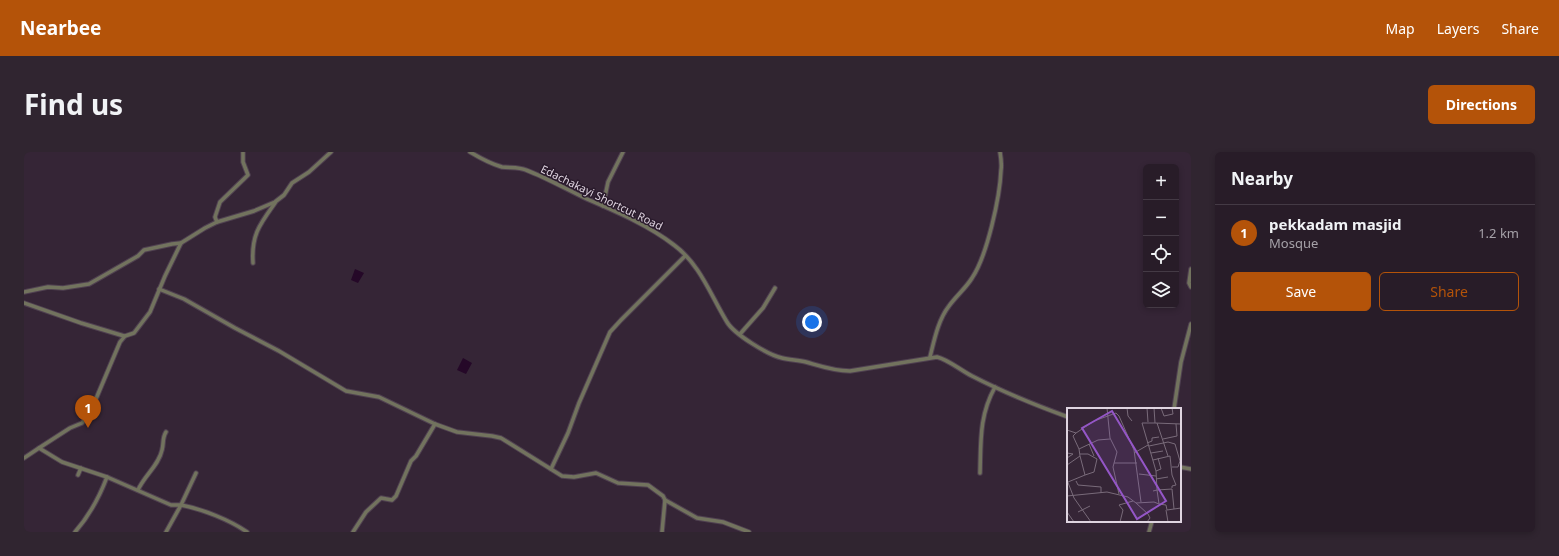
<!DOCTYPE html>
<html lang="en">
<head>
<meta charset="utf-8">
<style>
	:root { --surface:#281c28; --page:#302530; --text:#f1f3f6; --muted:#a5a1a8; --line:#443a45; --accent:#b45309 }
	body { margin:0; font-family:"Noto Sans",sans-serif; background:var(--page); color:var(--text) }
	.controls { position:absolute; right:12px; top:12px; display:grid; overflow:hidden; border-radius:6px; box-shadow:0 2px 6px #0003 }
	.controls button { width:36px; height:36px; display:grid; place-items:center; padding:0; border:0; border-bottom:1px solid var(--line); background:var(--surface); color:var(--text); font:20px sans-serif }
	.you { position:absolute; left:788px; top:170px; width:14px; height:14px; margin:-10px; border:3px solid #fff; border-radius:50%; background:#1a73e8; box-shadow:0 0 0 6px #1a73e833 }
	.badge { display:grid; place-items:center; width:26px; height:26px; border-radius:50%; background:var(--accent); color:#fff; font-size:13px; font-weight:700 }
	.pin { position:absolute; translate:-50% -33px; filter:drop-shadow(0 1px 2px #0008) }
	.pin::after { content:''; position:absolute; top:21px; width:14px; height:12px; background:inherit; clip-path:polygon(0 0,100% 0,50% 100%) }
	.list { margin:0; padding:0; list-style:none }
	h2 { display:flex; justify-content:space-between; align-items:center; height:52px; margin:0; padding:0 16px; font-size:17px }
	h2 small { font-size:13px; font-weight:400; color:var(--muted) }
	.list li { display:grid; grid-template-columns:26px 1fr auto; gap:12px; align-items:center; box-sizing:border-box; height:56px; padding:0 16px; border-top:1px solid var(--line) }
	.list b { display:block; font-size:15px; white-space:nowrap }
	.list p { margin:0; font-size:13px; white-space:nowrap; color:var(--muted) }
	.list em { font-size:13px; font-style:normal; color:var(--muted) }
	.actions { display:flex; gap:8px; padding:12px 16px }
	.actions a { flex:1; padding:9px 0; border:1px solid var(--accent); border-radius:6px; text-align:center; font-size:14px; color:var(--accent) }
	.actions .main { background:var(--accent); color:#fff }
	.icon { flex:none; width:22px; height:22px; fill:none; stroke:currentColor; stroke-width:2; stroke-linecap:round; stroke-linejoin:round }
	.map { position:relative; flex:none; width:1167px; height:380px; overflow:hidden; border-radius:6px }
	header { display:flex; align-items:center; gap:24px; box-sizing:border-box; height:56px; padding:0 20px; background:var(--accent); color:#fff }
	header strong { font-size:19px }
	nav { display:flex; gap:22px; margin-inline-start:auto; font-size:14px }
	.intro { display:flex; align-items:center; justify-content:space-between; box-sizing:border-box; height:96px; padding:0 24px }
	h1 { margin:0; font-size:28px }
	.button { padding:10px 18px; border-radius:6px; background:var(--accent); color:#fff; font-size:14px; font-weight:700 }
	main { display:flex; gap:24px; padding:0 24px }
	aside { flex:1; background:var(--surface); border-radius:6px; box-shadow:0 2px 6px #0003 }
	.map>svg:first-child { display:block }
	.water { fill:#250828 }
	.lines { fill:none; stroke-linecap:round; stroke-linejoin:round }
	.street-casing { stroke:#504151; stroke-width:5.5 }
	.street { stroke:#72735e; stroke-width:3.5 }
	.labels { text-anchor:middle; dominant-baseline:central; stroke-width:3; stroke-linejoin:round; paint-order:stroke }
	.street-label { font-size:11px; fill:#dfd4e0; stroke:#2a1b2c }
	.inset-road { fill:none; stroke:#796b7a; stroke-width:1 }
	.view { fill:#9456c7; fill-opacity:0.15; stroke:#9456c7; stroke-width:2 }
	.inset-edge { fill:none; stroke:#dfd4e0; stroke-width:2 }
</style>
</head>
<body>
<header>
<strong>Nearbee</strong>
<nav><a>Map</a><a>Layers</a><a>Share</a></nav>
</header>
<div class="intro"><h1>Find us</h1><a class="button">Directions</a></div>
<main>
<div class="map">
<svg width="1167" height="380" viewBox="0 0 1167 380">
	<rect width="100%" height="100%" fill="#352536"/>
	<g class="water">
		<polygon points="331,117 340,121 334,131 327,128"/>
		<polygon points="439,206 448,211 442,222 433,218"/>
	</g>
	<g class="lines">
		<g class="street-casing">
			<g id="street">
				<path d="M446,0c10,6 21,12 32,15 8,1 17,0 24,3 21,8 40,19 61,29 30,13 61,26 87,46 26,19 37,51 53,77 7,12 41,33 55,36 8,2 16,2 24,4 14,4 28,9 44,9l87,-14c12,3 23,13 35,19 31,16 63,29 96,41"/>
				<polyline points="579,54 584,30 599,0"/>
				<polyline points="193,70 191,65 196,50 224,23 219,10 219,0"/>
				<path d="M229,111c-2,-28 7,-39 22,-60"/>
				<polyline points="1167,117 1165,131 1167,135"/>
				<polyline points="135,137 160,147 211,176 255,199 322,239 355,245 411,272 433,280 468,284 477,286 538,324 550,325 572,321 594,331 624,333 639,344 641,348 673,366 699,370 725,380"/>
				<polyline points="0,140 24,135 39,136 65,132 114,104 120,98 148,92 157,91"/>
				<polyline points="0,151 57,171 100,184"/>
				<polyline points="716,182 739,156 751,136"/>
				<path d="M906,205c4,-16 8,-37 19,-51 7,-10 17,-18 23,-28 15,-22 28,-81 29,-108 1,-6 0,-12 -1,-18"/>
				<polyline points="1150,257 1157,210 1167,172"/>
				<polyline points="0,306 15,296"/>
				<polyline points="1156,315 1167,317"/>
				<polyline points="527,317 544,281 555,251 586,180 597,168 661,104"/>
				<path d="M172,321l-15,32c21,4 49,15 66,27"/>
				<path d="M956,321c1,-32 -1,-57 15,-86"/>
				<polyline points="54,323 57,316"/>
				<path d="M114,338c6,-14 21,-25 24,-40 2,-7 0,-12 4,-18"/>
				<path d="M51,380c15,-17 24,-34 32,-55"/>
				<polyline points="142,380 157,353 147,353 83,325 38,310 15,296 46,276 58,271 66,261 96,190 101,184 110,181 126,160 141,124 157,91 181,76 193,70 230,59 251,50 260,43 268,31 285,20 307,0"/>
				<polyline points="329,380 342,360 357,346 368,348 372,344 387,309 392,304 411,272"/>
				<polyline points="638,380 641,348"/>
				<polyline points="1125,380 1128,369"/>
			</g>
		</g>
		<use href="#street" class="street"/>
	</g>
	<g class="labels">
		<g class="street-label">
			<text transform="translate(578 45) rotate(26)">Edachakayi Shortcut Road</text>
		</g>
	</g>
	<g transform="translate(1043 256)">
		<rect width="114" height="114" fill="#352536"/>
		<path class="inset-road" d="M40,0l3,30 7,14 -4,15 6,27M60,0l1,8 4,5M80,0l1,14M87,0l1,15 26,1M94,0l3,8 9,-2 -1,-6M90,15l11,33M0,22l9,3 -3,3 6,13M9,25l18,-12 22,-8 3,3 15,34 7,52M96,31l14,-3 -1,-12M80,35l5,-2v-3l7,-1M22,36l5,12M82,38l19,-4 7,2 5,17 -2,6h-6M0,45l6,1 -6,4M67,45l14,-8M84,45l12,-2M13,46h8l9,5 -3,13 -9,3M86,52l17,-4 2,19 4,10 -4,1v2M47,55h23M0,57l13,-9 -1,-7 19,-9 12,-1M89,63l5,-2 -3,-11M72,66l17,2M89,71l12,-2M0,72l7,18 17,24M9,73l2,4 23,2v6M1,74l17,-7 -5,-19M86,83l4,-1 -1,-19 -14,-48h13M0,88l40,-4 21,5 8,6 18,-1 5,2 -2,-14 15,-1 2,20 7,-1M69,95l12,11 2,4 -3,4M92,96l7,1 1,5 7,-1M99,102l2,12M0,104l7,10M11,104l12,-6M53,114l3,-12 -4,-5 14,-4"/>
		<path class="view" d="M45,3l54,90 -29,18 -55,-91z"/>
		<rect width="114" height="114" class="inset-edge"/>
	</g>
</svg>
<div class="controls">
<button>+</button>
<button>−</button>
<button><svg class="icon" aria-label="locate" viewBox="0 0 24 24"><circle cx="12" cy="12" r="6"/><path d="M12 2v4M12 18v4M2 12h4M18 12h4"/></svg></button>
<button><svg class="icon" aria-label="layers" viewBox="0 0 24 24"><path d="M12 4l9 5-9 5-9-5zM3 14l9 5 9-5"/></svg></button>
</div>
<div class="you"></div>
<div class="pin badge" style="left:64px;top:276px">1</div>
</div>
<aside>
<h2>Nearby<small></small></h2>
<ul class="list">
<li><span class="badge">1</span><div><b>pekkadam masjid</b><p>Mosque</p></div><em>1.2 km</em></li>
</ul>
<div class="actions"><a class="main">Save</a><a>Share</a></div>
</aside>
</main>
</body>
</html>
